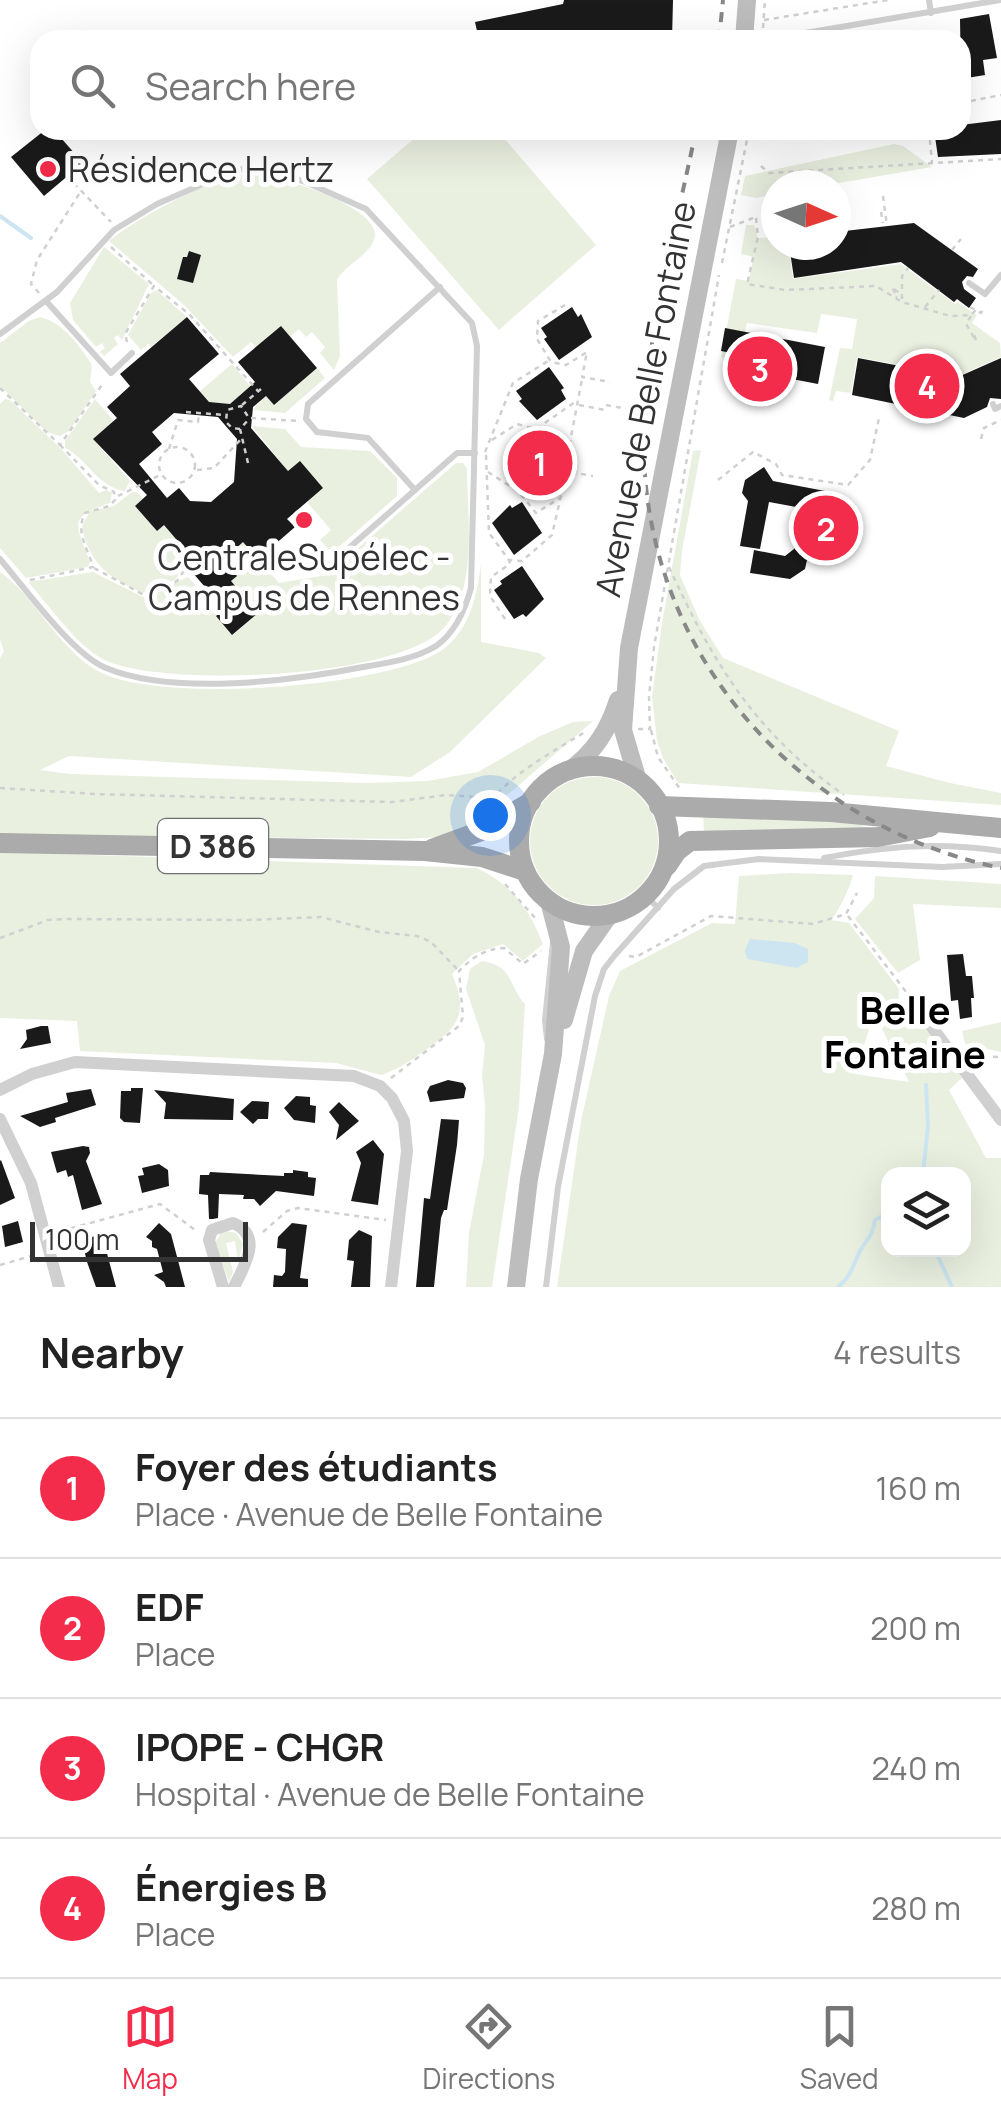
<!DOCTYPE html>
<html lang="en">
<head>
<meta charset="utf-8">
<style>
	:root { --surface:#fff; --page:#f6f6f6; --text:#222; --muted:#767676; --line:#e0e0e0; --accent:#f22c4a }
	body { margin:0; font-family:Manrope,sans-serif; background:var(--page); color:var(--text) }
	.controls { position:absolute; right:30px; bottom:30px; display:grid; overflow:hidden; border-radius:20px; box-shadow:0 10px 40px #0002 }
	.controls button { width:90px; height:90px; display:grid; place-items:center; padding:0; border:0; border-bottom:2px solid var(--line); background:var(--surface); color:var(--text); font:50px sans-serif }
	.compass { position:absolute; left:761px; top:170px; width:90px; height:90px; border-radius:50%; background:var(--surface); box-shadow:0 10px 40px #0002; rotate:93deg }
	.scale { position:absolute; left:30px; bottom:25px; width:218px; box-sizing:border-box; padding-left:10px; border:5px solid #333; border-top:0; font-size:28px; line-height:35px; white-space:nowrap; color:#333; -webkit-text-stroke:8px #fff; paint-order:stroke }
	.you { position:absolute; left:490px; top:815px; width:35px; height:35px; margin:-25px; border:8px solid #fff; border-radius:50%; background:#1a73e8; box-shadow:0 0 0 15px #1a73e833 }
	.badge { display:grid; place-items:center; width:65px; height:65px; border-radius:50%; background:var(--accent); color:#fff; font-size:32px; font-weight:700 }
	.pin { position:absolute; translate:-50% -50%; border:5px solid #fff; box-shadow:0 2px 10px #0006 }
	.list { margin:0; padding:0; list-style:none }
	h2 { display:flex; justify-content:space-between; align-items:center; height:130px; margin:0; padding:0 40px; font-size:42px }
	h2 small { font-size:32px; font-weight:400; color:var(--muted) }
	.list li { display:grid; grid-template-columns:65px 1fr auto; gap:30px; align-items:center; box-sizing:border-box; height:140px; padding:0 40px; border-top:2px solid var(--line) }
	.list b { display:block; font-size:38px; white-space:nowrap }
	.list p { margin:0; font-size:32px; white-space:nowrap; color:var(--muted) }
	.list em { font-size:32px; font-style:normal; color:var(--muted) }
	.icon { flex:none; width:55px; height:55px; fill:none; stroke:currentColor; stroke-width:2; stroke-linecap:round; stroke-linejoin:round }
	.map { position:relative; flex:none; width:1001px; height:1287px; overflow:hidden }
	.search { position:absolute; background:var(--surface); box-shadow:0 10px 40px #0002; left:30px; right:30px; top:30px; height:110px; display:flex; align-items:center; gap:25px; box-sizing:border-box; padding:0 35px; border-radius:30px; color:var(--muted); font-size:38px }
	.sheet { height:690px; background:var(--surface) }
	nav { display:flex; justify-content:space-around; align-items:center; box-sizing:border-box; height:140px; border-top:2px solid var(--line); background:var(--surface); font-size:28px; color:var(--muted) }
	nav a { display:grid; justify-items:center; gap:5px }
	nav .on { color:var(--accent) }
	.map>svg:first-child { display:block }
	.green { fill:#eaf0e0; fill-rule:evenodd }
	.water { fill:#cce5f0 }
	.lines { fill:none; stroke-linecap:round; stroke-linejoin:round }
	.stream { stroke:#cce5f0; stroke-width:4 }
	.building { fill:#1a1a1a; fill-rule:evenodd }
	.path { stroke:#d0d0d0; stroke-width:2.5; stroke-dasharray:5 5; stroke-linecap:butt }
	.service { stroke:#d0d0d0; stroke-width:6 }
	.minor { stroke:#d0d0d0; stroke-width:12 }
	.secondary { stroke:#bdbdbd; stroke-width:18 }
	.primary { stroke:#ababab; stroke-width:20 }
	.rail { stroke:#888; stroke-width:4; stroke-dasharray:10 8; stroke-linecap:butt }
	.poi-dot { fill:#f22c4a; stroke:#fff; stroke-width:4 }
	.labels { text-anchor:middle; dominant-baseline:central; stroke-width:10; stroke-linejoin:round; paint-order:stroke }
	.shield { fill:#fff; stroke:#707070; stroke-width:2.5 }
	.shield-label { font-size:32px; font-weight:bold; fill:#333 }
	.poi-label { font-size:35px; fill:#333; stroke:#fff; text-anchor:start }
	.street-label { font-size:35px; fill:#333; stroke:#fff }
	.neighbourhood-label { font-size:38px; font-weight:bold; fill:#000; stroke:#fff }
</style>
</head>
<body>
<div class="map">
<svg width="1001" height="1287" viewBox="0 0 1001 1287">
	<rect width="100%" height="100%" fill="#fff"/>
	<g class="green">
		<polygon points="424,130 497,130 596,245 499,330 367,179"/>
		<polygon points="894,144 903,146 932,167 828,185 776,185 776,194 756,198 741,195 745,176"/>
		<path d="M253,173c23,2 134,35 121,67 -6,16 -29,25 -37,40l3,76 -6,14 -14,-17 5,-6 -13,-15 -6,5 -7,-8 -9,8 -9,-10 -25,20 -5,-5 -18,15 -49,-52 -75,-64c30,-24 106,-66 144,-68z"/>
		<polygon points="746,225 754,225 758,238 776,237 776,245 788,245 793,279 901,264 955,304 957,302 977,315 972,323 1000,343 1001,357 958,376 857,357 851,393 836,391 833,401 829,400 840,348 852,349 857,319 821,314 817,333 747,323 738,361 721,357 736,279 748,281 754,257 741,254"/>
		<polygon points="104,247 149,284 122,340 118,335 114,338 118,344 104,356 100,352 105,348 102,343 96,347 73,320 70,303"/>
		<polygon points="156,290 187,317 151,347 148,344 141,350 128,335 151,293"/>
		<path d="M40,317c23,5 40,29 52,48l-2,17 6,9 -27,40 -9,5 -13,-4 -47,-46v-43l29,-22z"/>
		<polygon points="232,364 250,386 230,404 209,402 200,391"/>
		<polygon points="317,368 325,378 285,413 253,410 266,396 274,405"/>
		<path d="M5,399l5,1 52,50 37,43 7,-3 6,3 -2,10c-44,15 -34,20 -20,59l-2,5 -62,11 -26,-30v-144z"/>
		<path d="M95,399l19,22 -21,18 37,42 -5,10c-28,-4 -37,-32 -60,-43v-7z"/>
		<polygon points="252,426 285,429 301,447 370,451 397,478 397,496 332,553 320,540 331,530 307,502 323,488 288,471"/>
		<polygon points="701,450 682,551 680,575 699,619 723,658 899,731 886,766 950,783 1001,793 1001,805 678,783 663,758 657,741 652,697 662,623 693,451"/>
		<path d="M456,463h7l4,5c0,49 11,114 -20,156 -39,55 -277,63 -338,38 -29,-11 -60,-57 -81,-80l65,-10 50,25 45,-20 32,35 -4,4 17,19 25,-22 -27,-32 5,-5 -20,-24 27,-10 36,41 48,-8z"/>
		<path d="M132,492h5l6,6 -8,8 22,25 11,-10 22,34 -15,25 -32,13c-33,-14 -55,-30 -61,-67l8,-15 24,-5z"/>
		<path d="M481,564v78l58,11 7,5 -96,94 -39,25 -342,-21 -29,14 30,4 296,9 61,-2 51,-9 62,-36 33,-14 20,-1 -82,71 -32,21 -1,10 -40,14 -32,2 -406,-4v-177l4,-7 -4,-11v-68c36,25 56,74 96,98 55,35 302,18 350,-23 25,-21 31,-53 35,-83z"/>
		<circle cx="594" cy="841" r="64"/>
		<polygon points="703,813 849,818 876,833 704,834"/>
		<path d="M0,852l477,16c35,17 52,41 66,76l-20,17 -20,-17 -30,10 -21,20c18,42 5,54 -29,78 -13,9 -26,18 -42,23l-45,-12 -256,-12 -3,-30 -77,-3z"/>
		<path d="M790,873l63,2c-2,10 -15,38 -22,45l18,3 50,66 -1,20 -26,11 -17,54 54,8 -27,-53 6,-8 25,-11 49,68 -13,12 37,68h15v129h-444l24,-166 28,-125 11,-25 92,-48 23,1 4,-48zM888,1174h76v76h-76z"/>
		<polygon points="875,876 1001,884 1001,908 913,904 920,960 898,973 855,919 874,898"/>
		<path d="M482,961c32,5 25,23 43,43l-6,103 -27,180h-26l3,-55 15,-77 1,-50 -3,-30 3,-30 -19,-56 4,-20z"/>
		<polygon points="1001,1022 1001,1052 965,1044 962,1031"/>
		<polygon points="226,1231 236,1233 243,1244 238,1262 235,1241 226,1243 233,1272 229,1282 215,1243 221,1233"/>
	</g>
	<polygon class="water" points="750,939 795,943 808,949 808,962 797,968 747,959 745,950"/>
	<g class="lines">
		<g class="stream">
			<polyline points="0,216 31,238"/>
			<polyline points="923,1174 928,1125 926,1085"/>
			<polyline points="935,1250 952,1287"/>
			<path d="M838,1287c14,-11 15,-23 22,-36 7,-12 13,-16 15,-31l13,-7"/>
		</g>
	</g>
	<g class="building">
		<polygon points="564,0 673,0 672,40 479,40 475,22 563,4"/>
		<polygon points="989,14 997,58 983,60 985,75 961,79 960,19"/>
		<polygon points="1001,120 1001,154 938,157 934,130 961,130 961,125"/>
		<polygon points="45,130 54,130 83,163 44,196 11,157"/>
		<polygon points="914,223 978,269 973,277 967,276 962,282 964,289 976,298 969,308 957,299 954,302 901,262 794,278 789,245 836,245 836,232"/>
		<polygon points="189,251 201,255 193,283 177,279 183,257 187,257"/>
		<polygon points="572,307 578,317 581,314 592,337 559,360 544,339 547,337 541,328"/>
		<path d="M187,317l32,37 -30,25 20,23 21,2 25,-22 -17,-20 43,-36 36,42 -43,37 -8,-9 -13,11 -2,21 37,43 12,-10 23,27 -36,31 8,8 -37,32 -15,-17 -20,18 14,16 -6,5 27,32 -26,22 -16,-19 8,-7 -32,-37 7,-6 -35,-41 -7,6 -22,-25 12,-11 -54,-56 24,-21 -10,-11 23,-21 -10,-12zM174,413l44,4 19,22 -3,43 -23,20 -21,-1 -11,-13 -12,10 -28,-34 23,-20 -10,-12z"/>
		<polygon points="725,328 825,347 818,384 739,369 742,355 721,351"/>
		<polygon points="858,358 958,377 1001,358 1001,399 990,398 987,407 964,418 852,395"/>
		<polygon points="549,367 564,388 561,390 566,399 537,420 519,401 522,399 516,391"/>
		<polygon points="544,435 568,468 534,491 511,457"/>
		<polygon points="764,467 773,481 830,492 830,497 838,510 851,513 838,522 833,550 818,561 807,560 805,569 790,579 750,573 754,550 785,556 794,549 795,541 804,543 813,537 818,511 769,502 760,549 740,546 748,501 742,493 745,480"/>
		<polygon points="522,502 542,533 514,555 492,523 510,505 512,508"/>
		<polygon points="522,566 544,599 526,617 523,614 514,619 494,590 502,584 500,581"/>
		<polygon points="963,954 966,976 972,976 974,998 971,998 972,1017 960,1019 958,1000 951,1001 947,955"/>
		<polygon points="41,1026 48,1026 51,1043 20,1049 27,1039 26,1030"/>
		<polygon points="448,1080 463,1083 466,1088 464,1098 430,1102 427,1092 430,1086"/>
		<polygon points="131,1088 143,1088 140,1123 124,1122 120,1118 121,1091 131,1091"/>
		<polygon points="91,1089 96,1105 55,1118 56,1122 40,1127 20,1116 68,1102 66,1093"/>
		<polygon points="154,1090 234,1099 233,1120 164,1119 166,1103"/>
		<polygon points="296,1096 310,1097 310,1105 316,1106 315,1123 294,1120 284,1108"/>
		<polygon points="252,1101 269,1102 268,1119 258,1119 253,1124 240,1112"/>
		<polygon points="339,1102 359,1121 336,1140 339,1125 329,1112"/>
		<polygon points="441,1119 459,1120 457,1145 447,1210 444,1210 441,1218 434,1287 416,1287 424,1198 430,1199"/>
		<polygon points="373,1140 384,1154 378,1205 351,1201 361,1163 356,1152"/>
		<polygon points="83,1146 89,1147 90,1153 86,1161 102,1204 82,1210 73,1175 68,1177 66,1170 57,1173 51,1152"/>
		<polygon points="1,1160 15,1198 0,1205 0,1161"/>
		<polygon points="159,1164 168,1170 169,1186 142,1193 138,1176 144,1175 142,1168"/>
		<polygon points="293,1170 308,1172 308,1177 316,1178 314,1196 276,1191 260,1206 254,1199 243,1199 244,1195 219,1194 218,1218 213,1219 209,1219 208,1195 199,1194 200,1175 209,1175 210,1172 284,1176 284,1173 293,1173"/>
		<polygon points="18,1221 23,1242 5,1247 2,1226"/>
		<polygon points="159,1223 171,1234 185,1287 166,1287 164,1282 154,1275 163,1272 157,1249 152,1247 152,1241 146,1237"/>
		<polygon points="292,1223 307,1225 300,1278 308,1279 308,1287 273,1287 274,1275 282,1276 285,1272 286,1249 277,1248 278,1237"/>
		<polygon points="359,1230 372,1236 370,1287 351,1287 354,1261 347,1260 349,1240"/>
		<polygon points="100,1234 105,1246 116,1287 96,1287 87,1262 82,1241"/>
	</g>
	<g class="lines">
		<g class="path">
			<polyline points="764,20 888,0"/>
			<polyline points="763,28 765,0"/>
			<polyline points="961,103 1001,95"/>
			<polyline points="929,130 932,162"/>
			<polyline points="749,136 792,130"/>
			<polyline points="761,166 769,173 1001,159"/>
			<polyline points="67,176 111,222"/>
			<polyline points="883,196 887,226"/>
			<polyline points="881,212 883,223"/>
			<polyline points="756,218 758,237 747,284 785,290 876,286 902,302 950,316 971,315 976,310"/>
			<polyline points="730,227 753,218"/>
			<polyline points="111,247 153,285"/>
			<polyline points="952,250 961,239"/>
			<polyline points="722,263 749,130"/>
			<polyline points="39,293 31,284 37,260 81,191"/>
			<polyline points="895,293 892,287 899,293 896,297"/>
			<polyline points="902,299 902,276 908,268"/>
			<polyline points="565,305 538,321 537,339 551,362 566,365 587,352 582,377 610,382"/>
			<polyline points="925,307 939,290"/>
			<polyline points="970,307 981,313 984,308"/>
			<polyline points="971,316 966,324 976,341 974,333"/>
			<polyline points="127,342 125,334 154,286 189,314 258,391"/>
			<polyline points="0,388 60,445 104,382"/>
			<polyline points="242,405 261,389"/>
			<polyline points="579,405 605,410"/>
			<polyline points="606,405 659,415"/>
			<polyline points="186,412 224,415"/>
			<polyline points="251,418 298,421"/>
			<polyline points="240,429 232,428 226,422 227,410 241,406 249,418"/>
			<polyline points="981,439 984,428 1001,420"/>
			<polyline points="492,440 517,424 536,429 578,400"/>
			<circle cx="177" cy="465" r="18"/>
			<polyline points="169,449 178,420 198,422 199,413"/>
			<polyline points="485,452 513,383 548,361"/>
			<polyline points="486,455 489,533 509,560 522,561 552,535 565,478 576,473 593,476"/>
			<polyline points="248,463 240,429 249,419"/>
			<polyline points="197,470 214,468 242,438"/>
			<polyline points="488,472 519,492 536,513 560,498"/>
			<polyline points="576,472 567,458 582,379"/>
			<polyline points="718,480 753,452 776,464 782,475 848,485 870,460 879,418"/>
			<polyline points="118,496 160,475"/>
			<path d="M669,567c44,96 86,166 175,228"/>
			<polyline points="94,568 144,595 177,581 192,559"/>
			<path d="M30,580l63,-13c-5,-19 -18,-34 -8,-54l24,-7 6,-6 -1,-8 -15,-7 -39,-40"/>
			<polyline points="505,619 490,596 491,577 510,564 509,560"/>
			<polyline points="638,729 650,729 649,697 654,647 719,275"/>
			<polyline points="651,730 658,757 680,789"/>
			<polyline points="0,788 95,794 392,802 446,795 493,798"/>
			<path d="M485,809c23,-34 66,-56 100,-77"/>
			<polyline points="505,884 536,919"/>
			<polyline points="848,916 907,993"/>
			<polyline points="0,938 48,920 65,919 248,920 321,917 379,932 417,936 431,942 459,971"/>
			<polyline points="629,956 636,957 711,916 813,924 846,914 857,893"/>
			<polyline points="973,1056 1001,1057"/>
			<path d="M391,1078l68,-52 4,-9 -4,-46c14,-14 25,-22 45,-23l19,16 18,-13"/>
			<polyline points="61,1231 160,1204 195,1230"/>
			<polyline points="263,1232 287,1211 298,1208 386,1220"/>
			<polyline points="0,1265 38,1254"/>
		</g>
		<g class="service">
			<polyline points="929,0 931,13"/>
			<polyline points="764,40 1000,0"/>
			<polyline points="969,283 985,294 1001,275"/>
			<polyline points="440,287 308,404 306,419 317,432 368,438 415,490 457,453 475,453"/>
			<polyline points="46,301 111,373 132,353"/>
			<path d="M0,334l57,-42 57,-62 43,-26 78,-34 18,-2 50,13 63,28 106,114 5,23 -6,242c-6,22 -16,45 -35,58 -21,13 -49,17 -73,21 -71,14 -189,29 -257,1 -33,-13 -82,-81 -106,-109"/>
			<polyline points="993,404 995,409 1001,406"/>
			<polyline points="298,555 325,569 415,490"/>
			<path d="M824,858c63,-12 113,-16 177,-7"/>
			<polyline points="645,895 658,908"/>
			<polyline points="547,1039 545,1020 553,942"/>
			<polyline points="546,1287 558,1187 595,996 604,969 615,955 674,889 704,866 759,859 942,867 1001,864"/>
		</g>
		<g class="minor">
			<polyline points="914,1003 1001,1120"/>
			<polyline points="0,1090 32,1074 75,1062 354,1076 380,1086 392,1098 404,1121 407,1151 391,1287"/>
			<polyline points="0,1119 31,1183 59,1287"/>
			<path d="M223,1287l-14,-47 3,-10 21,-7c31,13 11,43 1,64"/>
		</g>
		<g class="secondary">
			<polyline points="744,40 747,0"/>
			<path d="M569,771c26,-20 39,-40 49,-71"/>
			<polyline points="638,781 623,730 629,648 730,130"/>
			<polyline points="564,1020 584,951 610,914"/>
			<polyline points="516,1287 529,1179 553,1054 561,947 549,901"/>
		</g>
		<g class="primary">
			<circle cx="594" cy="841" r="75"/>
			<polyline points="659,806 831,812 1001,828"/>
			<polyline points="0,843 425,851 482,857 525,871"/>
			<polyline points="432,849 481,831 531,802"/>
			<polyline points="667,866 677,851 690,841 878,837 930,827"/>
		</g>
		<g class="rail">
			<polyline points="719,40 723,0"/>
			<path d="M696,130c-20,98 -49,199 -52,299 -7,216 149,396 357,439"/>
		</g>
	</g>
	<g class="poi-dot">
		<circle cx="48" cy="169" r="10"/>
		<circle cx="304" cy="520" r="10"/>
	</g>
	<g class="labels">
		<rect class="shield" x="158" y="819" width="110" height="54" rx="8"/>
		<g class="shield-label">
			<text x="213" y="846">D 386</text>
		</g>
		<g class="poi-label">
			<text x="68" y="169">Résidence Hertz</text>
			<text x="304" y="557" text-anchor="middle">CentraleSupélec -<tspan x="304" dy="40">Campus de Rennes</tspan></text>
		</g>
		<g class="street-label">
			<text transform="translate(645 399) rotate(-79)">Avenue de Belle Fontaine</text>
		</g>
		<g class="neighbourhood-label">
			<text x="905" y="1009">Belle<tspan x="905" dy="44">Fontaine</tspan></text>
		</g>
	</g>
</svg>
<div class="controls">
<button><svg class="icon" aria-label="layers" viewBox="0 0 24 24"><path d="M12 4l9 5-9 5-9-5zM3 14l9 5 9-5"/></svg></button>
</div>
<svg class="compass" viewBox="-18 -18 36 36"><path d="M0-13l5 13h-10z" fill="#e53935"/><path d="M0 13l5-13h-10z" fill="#767676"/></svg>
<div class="scale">100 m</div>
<div class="you"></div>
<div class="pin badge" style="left:540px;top:463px">1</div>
<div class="pin badge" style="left:826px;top:528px">2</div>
<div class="pin badge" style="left:760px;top:369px">3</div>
<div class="pin badge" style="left:927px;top:386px">4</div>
<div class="search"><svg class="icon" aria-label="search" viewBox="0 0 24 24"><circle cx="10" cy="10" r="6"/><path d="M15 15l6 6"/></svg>Search here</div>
</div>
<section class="sheet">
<h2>Nearby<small>4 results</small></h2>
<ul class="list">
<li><span class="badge">1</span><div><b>Foyer des étudiants</b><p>Place · Avenue de Belle Fontaine</p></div><em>160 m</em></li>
<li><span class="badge">2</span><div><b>EDF</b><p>Place</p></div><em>200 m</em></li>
<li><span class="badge">3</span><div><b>IPOPE - CHGR</b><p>Hospital · Avenue de Belle Fontaine</p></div><em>240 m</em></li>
<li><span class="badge">4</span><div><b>Énergies B</b><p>Place</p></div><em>280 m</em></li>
</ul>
</section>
<nav>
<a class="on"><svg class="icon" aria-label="map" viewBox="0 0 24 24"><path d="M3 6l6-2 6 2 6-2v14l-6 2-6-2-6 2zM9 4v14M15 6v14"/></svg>Map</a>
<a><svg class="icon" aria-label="directions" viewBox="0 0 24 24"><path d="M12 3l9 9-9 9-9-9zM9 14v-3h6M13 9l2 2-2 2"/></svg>Directions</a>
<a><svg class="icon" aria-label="saved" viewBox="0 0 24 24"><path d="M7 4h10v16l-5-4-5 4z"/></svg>Saved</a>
</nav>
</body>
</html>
